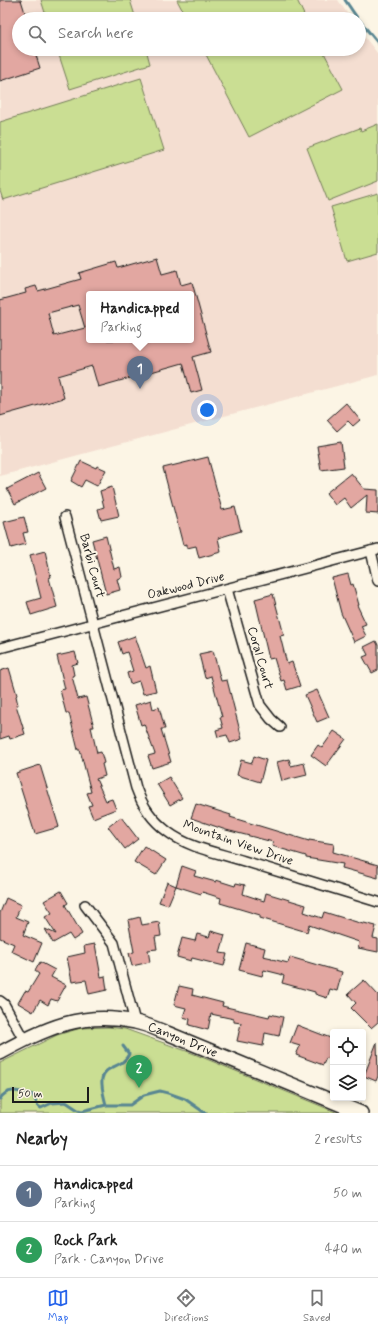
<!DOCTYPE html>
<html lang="en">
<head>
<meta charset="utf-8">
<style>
	:root { --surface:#fff; --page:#f2f2f2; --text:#222; --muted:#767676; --line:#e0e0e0; --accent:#2563eb }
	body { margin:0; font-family:Mynerve,sans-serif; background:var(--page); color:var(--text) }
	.controls { position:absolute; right:12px; bottom:12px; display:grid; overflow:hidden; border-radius:4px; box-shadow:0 2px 6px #0003 }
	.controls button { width:36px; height:36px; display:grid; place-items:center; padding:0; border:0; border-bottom:1px solid var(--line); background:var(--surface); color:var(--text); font:20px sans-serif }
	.scale { position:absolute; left:12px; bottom:10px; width:77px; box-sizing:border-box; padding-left:4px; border:2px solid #1c1c1c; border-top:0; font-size:11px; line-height:14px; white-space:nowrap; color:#1c1c1c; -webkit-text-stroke:3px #fcf5e5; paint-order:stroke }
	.you { position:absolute; left:207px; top:410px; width:14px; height:14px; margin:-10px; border:3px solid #fff; border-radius:50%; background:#1a73e8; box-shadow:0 0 0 6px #1a73e833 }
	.badge { display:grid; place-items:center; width:26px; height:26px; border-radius:50%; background:var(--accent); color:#fff; font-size:13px; font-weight:700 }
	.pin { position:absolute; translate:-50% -33px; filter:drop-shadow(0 1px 2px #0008) }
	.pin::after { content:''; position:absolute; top:21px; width:14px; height:12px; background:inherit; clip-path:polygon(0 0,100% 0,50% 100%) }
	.popup { position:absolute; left:86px; top:291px; width:108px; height:52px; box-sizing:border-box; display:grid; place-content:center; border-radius:4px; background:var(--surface); filter:drop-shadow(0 1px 3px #0005); font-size:13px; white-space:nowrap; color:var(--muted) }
	.popup b { font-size:15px; color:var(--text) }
	.popup::after { content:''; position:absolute; left:50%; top:100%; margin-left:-8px; border:8px solid transparent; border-top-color:var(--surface) }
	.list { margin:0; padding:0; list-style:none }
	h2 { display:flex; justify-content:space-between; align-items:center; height:52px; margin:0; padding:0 16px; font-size:17px }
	h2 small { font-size:13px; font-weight:400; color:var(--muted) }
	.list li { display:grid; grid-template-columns:26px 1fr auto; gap:12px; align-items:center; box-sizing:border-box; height:56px; padding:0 16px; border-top:1px solid var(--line) }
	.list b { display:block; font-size:15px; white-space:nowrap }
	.list p { margin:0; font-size:13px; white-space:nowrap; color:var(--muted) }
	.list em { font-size:13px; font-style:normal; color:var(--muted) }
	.icon { flex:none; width:22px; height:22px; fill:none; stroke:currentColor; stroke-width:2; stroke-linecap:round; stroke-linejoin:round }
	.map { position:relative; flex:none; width:378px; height:1113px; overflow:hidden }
	.search { position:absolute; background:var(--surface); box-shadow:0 2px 6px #0003; left:12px; right:12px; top:12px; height:44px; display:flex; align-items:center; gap:10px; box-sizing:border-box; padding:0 14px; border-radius:22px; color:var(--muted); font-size:15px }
	.sheet { height:164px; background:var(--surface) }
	nav { display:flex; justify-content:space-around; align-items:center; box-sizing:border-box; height:56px; border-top:1px solid var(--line); background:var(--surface); font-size:11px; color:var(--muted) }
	nav a { display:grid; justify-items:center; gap:2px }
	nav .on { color:var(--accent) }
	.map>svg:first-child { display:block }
	.built { fill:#f4ded1; fill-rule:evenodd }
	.green { fill:#cade93; stroke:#737d58 }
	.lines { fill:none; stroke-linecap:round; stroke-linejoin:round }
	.stream { stroke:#598692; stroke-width:3 }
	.building { fill:#e2a7a1; stroke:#1c1c1c; fill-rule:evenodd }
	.street-casing { stroke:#1c1c1c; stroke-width:12 }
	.secondary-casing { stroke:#1c1c1c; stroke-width:16 }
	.street { stroke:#fcf5e5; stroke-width:9 }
	.secondary { stroke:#fcf5e5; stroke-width:13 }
	.labels { text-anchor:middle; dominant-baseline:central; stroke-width:4; stroke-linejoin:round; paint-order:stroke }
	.street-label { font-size:13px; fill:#1c1c1c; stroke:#fcf5e5 }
</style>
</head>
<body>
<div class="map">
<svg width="378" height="1113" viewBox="0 0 378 1113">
	<rect width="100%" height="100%" fill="#fcf5e5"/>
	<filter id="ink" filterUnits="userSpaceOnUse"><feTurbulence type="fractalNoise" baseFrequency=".025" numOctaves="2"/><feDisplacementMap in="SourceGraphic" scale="8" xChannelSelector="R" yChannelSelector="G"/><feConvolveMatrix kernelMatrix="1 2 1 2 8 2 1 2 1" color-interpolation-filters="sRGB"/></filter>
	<g filter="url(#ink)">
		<path class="built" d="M0,0h338l13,19h-332v30h340v-19l19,24v321l-378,101zM89,294h102v46h-102z"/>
		<g class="green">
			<polygon points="41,0 130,0 136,19 47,19"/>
			<polygon points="177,0 297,0 306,19 187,19"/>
			<polygon points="57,49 146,49 150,64 70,89"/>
			<polygon points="203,49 322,49 343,89 249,137"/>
			<polygon points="141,78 164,150 3,200 0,191 0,122"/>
			<polygon points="378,124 378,181 328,201 307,148 360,128 361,131"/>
			<polygon points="378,193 378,252 347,261 331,207"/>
			<polygon points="108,1027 125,1029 192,1053 338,1113 0,1113 0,1063 57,1035 81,1028"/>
		</g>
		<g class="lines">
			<g class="stream">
				<polyline points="345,0 358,19"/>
				<polyline points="359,20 378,43"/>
				<path d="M0,1099c8,-13 21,-7 33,-4l5,11 3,2 11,-5 14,-1 12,8 4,1 24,-6h24l14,-10 16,-4 8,2 17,6 20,14"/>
				<path d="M106,1105c-2,-8 -5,-18 -4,-26 2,-14 20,-10 27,-25l-6,-8"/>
			</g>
		</g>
		<g class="building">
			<polygon points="0,0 21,0 27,19 19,19 19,49 34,49 40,68 0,81"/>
			<path d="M157,257l5,17 15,-4 4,15 11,-3 19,70 -18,5 9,33 -11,3 -8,-30 -85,24 -6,-21 -34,10 6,22 -64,18v-116l26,-7 -1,-4 11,-3 2,5 43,-12 -2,-6 37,-11 2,6zM89,294h102v46h-102zM78,305l7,23 -31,8 -6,-23z"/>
			<polygon points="346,403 360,420 353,426 348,421 337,431 327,420"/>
			<polygon points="341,442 344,467 321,470 317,446"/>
			<polygon points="208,457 222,510 235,507 241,531 218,538 221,552 199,558 196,546 187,548 187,544 183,545 163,468"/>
			<polygon points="81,461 96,468 97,466 106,470 97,486 85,480 81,487 71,481"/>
			<polygon points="38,473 46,488 15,504 7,489"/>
			<polygon points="351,473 364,489 378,490 378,514 366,513 367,495 351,508 344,498 335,505 326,493"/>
			<polygon points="112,487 119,516 101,520 98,509 104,507 100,491"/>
			<polygon points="24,517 28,532 23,533 26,544 11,548 4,522"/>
			<polygon points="106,536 114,569 120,567 122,577 117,579 120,590 106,594 92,540"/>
			<polygon points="45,551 51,577 49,578 57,607 31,615 27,602 41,598 30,555"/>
			<polygon points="348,574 351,585 353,584 359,605 357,605 366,624 361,626 366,636 354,642 341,613 332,578"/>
			<polygon points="273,594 284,635 280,636 287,664 292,662 300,686 287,690 284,680 281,681 274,658 269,659 255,599"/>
			<polygon points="135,636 146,668 150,666 156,691 143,694 139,681 130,684 127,673 133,671 127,652 122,654 118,642"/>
			<polygon points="376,641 378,645 378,670 372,673 363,657 368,655 364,647"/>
			<polygon points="213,651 221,681 227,680 242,739 230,743 227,735 218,737 216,730 223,728 220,717 222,717 211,676 205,678 199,654"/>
			<polygon points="75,652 78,663 72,665 74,675 72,676 78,699 86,697 94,727 91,727 97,753 101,752 104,763 102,764 105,776 96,779 106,801 112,799 116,809 93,818 88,806 92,805 87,793 91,792 80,750 78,750 69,713 66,713 60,690 65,689 57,656"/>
			<polygon points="9,668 17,695 16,696 18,705 16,705 25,734 10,739 9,736 0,739 0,671"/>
			<polygon points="317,690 329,717 317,722 305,695"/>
			<polygon points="151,700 153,709 159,707 165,729 161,729 171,762 152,768 148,756 155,754 144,724 141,725 135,705"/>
			<polygon points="334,731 346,739 326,766 311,755 318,745 322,748"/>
			<polygon points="254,756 266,760 260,782 237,775 241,760 252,763"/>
			<polygon points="289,759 291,766 304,763 307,775 282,781 277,762"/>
			<polygon points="40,765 59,827 35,834 16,773"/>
			<polygon points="169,777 182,798 170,805 157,784"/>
			<polygon points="196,804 231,815 230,817 309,841 309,840 334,844 333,852 378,865 378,878 342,868 343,864 306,858 306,856 272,846 273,842 226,830 191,818"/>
			<polygon points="121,817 138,839 125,849 108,827"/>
			<polygon points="144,846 166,860 156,875 134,862"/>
			<polygon points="182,866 196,871 194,876 216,882 216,880 235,886 236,883 245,885 243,894 264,901 266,893 306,905 304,912 322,918 324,912 363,924 364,923 376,926 373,938 378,939 378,952 358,948 359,942 309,925 307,932 260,918 260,915 220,903 221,898 202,892 201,894 176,886"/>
			<polygon points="167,882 176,886 168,905 159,902"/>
			<polygon points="61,891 68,903 65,905 82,934 73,940 69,934 53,943 45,929 56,934 45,917 52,913 44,901"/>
			<polygon points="6,898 21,905 16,917 28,922 23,935 42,943 34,962 11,951 14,944 0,938 0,913"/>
			<polygon points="140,917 142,925 159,922 161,936 155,937 157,949 148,950 150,962 132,966 129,953 134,952 128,920"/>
			<polygon points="211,931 225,935 220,953 227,954 224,966 192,958 191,961 177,957 182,938 195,941 197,934 209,937"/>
			<polygon points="246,943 265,948 263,956 272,958 272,959 288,963 290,957 342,972 337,991 330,989 327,998 315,994 315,992 282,983 284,976 280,974 264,970 262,976 239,970"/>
			<polygon points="95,944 101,977 105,976 107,990 89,994 86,980 72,982 67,957 85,953 84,946"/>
			<polygon points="40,962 55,970 51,977 66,985 57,1001 51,999 48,1005 40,1000 33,1012 18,1003 25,991 28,992 39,974 35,971"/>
			<polygon points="364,980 378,995 378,1022 371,1028 351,1008 356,1003 348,994"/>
			<polygon points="179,986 193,989 192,995 223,1003 222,1006 269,1017 270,1014 283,1017 279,1036 265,1033 263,1046 237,1041 241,1023 234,1022 234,1019 211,1014 208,1030 189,1025 190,1019 183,1017 186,1008 174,1005"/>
			<polygon points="297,1025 333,1039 333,1060 326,1058 323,1065 296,1055 300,1046 290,1043"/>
			<polygon points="377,1042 378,1076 376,1081 364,1076"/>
		</g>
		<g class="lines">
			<g class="street-casing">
				<g id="street">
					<path d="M65,517l71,271c7,19 16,32 32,44 21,16 51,21 76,29 45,14 89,27 134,41"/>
					<polyline points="371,551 378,581"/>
					<polyline points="227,589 260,705 271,719 280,727"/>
					<polyline points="0,648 378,549"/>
					<polyline points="85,905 114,943 135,1022"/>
					<polyline points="0,1001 4,1004 24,1040"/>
				</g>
			</g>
			<g class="secondary-casing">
				<g id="secondary">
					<path id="s1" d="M0,1053c45,-24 82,-43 135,-31 11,2 21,7 32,11l194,80"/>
				</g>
			</g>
			<use href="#street" class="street"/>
			<use href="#secondary" class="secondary"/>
		</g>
	</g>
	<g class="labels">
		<g class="street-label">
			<text transform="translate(92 566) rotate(75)">Barbi Court</text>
			<text transform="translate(186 586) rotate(-14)">Oakwood Drive</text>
			<text transform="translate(260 658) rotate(74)">Coral Court</text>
			<text transform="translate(238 843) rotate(19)">Mountain View Drive</text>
			<text stroke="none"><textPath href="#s1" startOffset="193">Canyon Drive</textPath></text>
		</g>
	</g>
</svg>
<div class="controls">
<button><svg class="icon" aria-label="locate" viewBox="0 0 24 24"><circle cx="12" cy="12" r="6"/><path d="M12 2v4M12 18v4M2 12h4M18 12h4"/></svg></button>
<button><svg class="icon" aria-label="layers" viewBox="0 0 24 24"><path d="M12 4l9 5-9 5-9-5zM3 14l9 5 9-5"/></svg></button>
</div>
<div class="scale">50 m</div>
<div class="you"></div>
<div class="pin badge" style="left:140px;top:389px;background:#5c6f8a">1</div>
<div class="popup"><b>Handicapped</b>Parking</div>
<div class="pin badge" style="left:139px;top:1088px;background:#2e9e5b">2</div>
<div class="search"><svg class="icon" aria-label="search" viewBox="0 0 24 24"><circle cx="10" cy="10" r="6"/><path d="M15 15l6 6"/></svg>Search here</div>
</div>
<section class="sheet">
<h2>Nearby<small>2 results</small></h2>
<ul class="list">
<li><span class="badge" style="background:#5c6f8a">1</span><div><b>Handicapped</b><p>Parking</p></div><em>50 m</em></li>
<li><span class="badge" style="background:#2e9e5b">2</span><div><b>Rock Park</b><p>Park · Canyon Drive</p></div><em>440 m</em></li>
</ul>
</section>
<nav>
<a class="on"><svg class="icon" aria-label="map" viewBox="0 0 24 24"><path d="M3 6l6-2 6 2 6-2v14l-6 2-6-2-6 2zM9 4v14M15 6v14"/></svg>Map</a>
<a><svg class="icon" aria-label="directions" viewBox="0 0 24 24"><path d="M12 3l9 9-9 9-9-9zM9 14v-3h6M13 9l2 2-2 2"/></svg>Directions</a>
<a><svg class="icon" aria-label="saved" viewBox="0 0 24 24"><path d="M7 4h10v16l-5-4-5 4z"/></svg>Saved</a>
</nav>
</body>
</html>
